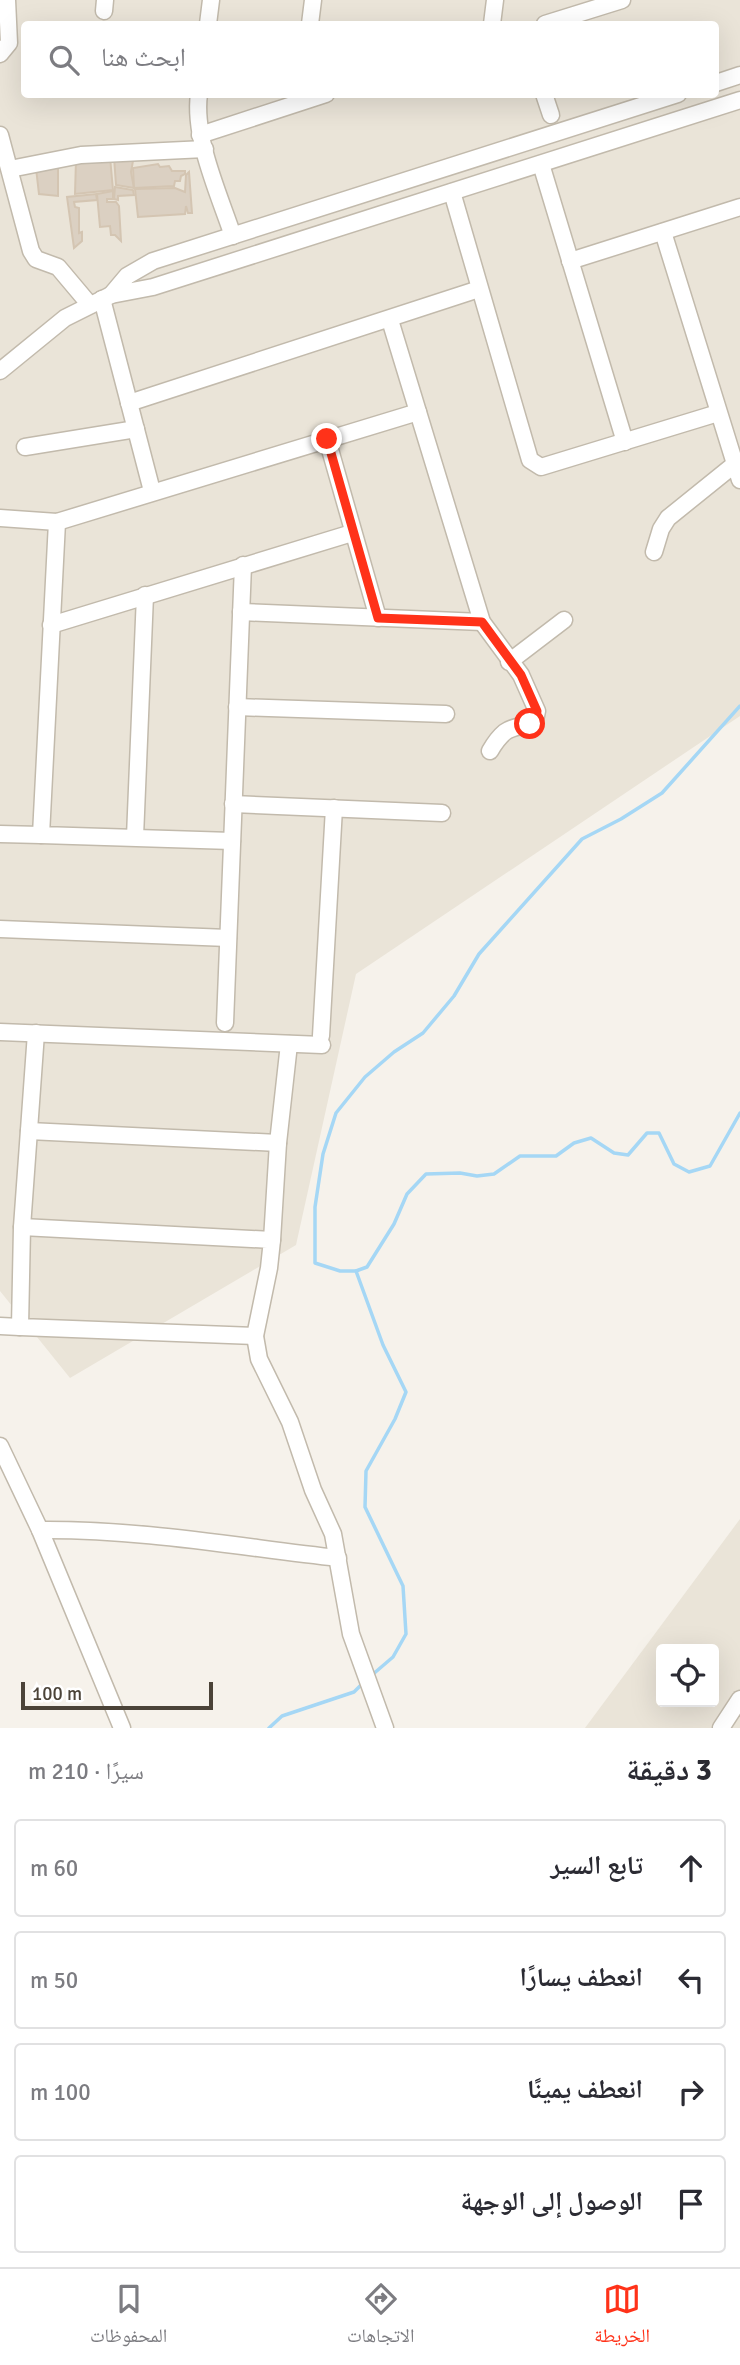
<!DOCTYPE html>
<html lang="ar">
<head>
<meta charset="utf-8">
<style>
	:root { --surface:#fff; --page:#f7f7f7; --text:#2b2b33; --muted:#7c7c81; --line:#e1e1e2; --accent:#ff3219 }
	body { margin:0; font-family:Signika,"Noto Naskh Arabic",sans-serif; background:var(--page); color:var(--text); direction:rtl }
	.controls { position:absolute; right:21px; bottom:21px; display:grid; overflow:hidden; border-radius:7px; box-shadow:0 7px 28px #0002 }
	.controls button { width:63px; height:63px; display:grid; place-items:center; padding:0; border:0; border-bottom:2px solid var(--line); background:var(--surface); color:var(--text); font:35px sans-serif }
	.scale { position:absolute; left:21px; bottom:18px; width:192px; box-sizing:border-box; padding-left:7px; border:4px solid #4b4338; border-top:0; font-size:19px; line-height:24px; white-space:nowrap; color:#4b4338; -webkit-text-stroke:5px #fff; paint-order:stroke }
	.stop { position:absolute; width:21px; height:21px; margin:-16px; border:5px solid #ff3219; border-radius:50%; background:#fff }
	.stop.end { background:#ff3219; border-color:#fff; box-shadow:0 2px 7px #0008 }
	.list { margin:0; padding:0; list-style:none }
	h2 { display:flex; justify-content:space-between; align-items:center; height:91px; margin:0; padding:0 28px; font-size:30px }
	h2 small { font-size:23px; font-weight:400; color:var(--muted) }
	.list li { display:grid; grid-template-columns:46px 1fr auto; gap:21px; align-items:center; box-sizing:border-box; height:98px; margin:0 14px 14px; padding:0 14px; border:2px solid var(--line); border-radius:7px }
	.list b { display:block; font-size:26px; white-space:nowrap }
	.list em { font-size:23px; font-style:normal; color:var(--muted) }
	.icon { flex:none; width:38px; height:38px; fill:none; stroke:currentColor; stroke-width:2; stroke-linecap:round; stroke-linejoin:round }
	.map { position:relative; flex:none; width:740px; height:1728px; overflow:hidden; direction:ltr }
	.search { position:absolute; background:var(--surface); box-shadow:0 7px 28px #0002; left:21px; right:21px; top:21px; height:77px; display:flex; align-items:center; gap:18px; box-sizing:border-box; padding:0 24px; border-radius:7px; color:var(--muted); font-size:26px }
	.sheet { height:539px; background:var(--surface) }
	nav { display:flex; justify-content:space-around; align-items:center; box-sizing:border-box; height:98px; border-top:2px solid var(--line); background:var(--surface); font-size:19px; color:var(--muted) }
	nav a { display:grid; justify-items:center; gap:4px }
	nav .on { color:var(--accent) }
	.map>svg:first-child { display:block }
	.residential { fill:#eae4d8; fill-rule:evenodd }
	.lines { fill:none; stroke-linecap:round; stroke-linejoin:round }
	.stream { stroke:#a5d7f5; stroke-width:3.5 }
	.building { fill:#dbd0c2; stroke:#d4c5b2; stroke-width:2 }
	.minor-casing { stroke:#c2baac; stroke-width:19 }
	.minor { stroke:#fff; stroke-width:16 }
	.route { stroke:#ff3219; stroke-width:9 }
</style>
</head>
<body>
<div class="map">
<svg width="740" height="1728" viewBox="0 0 740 1728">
	<rect width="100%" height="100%" fill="#f6f2eb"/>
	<g class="residential">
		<path d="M0,0h740v716l-384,258 -60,271 -226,133 -70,-87zM24,24h692v70h-692z"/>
		<path d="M740,1519v209h-155zM661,1649h53v53h-53z"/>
	</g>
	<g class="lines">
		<g class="stream">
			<polyline points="356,1271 367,1267 394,1224 407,1194 426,1174 460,1173 477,1176 494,1174 520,1156 556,1156 574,1143 591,1138 614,1153 628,1155 647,1133 659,1133 674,1164 689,1172 710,1166 740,1113"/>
			<polyline points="372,1675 393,1657 406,1634 403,1586 365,1507 366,1471 395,1419 406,1392 383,1345 356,1271 340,1271 315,1263 315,1207 323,1154 336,1113 365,1077 394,1052 423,1033 454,996 479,954 582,839 621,819 662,793 740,706"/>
			<polyline points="269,1728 282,1716 354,1692 364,1682"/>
		</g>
	</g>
	<g class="building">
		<polygon points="134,155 131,172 134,188 116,185 114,157"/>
		<polygon points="110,157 113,190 75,194 76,160"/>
		<polygon points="158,164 160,167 169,166 172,171 185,171 185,174 181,176 180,181 175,181 174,186 134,188 133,168"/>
		<polygon points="58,166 58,196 39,194 36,168"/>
		<polygon points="189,172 192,213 188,213 186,206 185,214 138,217 135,189 175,188 185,192 186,175"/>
		<polygon points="115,187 133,190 134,195 118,196 118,200 114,199"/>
		<polygon points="113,191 113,199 107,199 107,202 116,202 119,206 121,241 115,235 111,235 110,226 100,227 97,194"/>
		<polygon points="96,194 97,200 74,202 75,207 79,208 79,233 82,232 82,241 74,248 67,197"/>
	</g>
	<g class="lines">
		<g class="minor-casing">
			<g id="minor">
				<polyline points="104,11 105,0"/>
				<polyline points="208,24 211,0"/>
				<polyline points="310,24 313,0"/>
				<polyline points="492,24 495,0"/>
				<polyline points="545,24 622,0"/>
				<polyline points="0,54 9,43 7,0"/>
				<polyline points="716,83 740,75"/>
				<path d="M199,94c-6,44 20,100 34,142"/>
				<polyline points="544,94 551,115"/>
				<polyline points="0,135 31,251 36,259 58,267 90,305"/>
				<polyline points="200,135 326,94"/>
				<polyline points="541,164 625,442"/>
				<polyline points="10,169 81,155 205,149"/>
				<polyline points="452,192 530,460 541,467 718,413"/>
				<polyline points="663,232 740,480"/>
				<polyline points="570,261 740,207"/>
				<polyline points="111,295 127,276 153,261 678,94"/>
				<polyline points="102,299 152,491"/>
				<path d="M390,320l92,302 39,53 16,36c-2,18 -20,12 -32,21 -6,5 -11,12 -15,19"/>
				<polyline points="0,371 65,318 111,295 153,287 740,100"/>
				<polyline points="129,403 479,289"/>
				<polyline points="327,439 378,618"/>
				<polyline points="25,447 136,429"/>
				<polyline points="0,518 57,522 418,412"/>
				<polyline points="57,522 41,835 232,841"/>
				<polyline points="654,552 661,529 668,518 735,464"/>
				<polyline points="241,612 482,622"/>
				<polyline points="51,625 352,533"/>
				<polyline points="509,662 564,620"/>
				<polyline points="237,707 446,714"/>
				<polyline points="233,804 442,813"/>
				<polyline points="0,834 41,835"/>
				<polyline points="135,837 145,595"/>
				<polyline points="0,929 228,938"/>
				<polyline points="225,1023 243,565"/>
				<polyline points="0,1032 322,1045"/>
				<polyline points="36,1033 22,1227 20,1327 255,1336"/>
				<polyline points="321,1036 334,808"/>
				<polyline points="29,1131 278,1143"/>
				<polyline points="22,1227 272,1240 269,1268 255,1336 259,1359 290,1422 313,1490 333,1534 351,1634 385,1728"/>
				<polyline points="272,1240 278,1143 289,1044"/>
				<polyline points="0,1326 20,1327"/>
				<polyline points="0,1446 40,1530 122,1728"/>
				<path d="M40,1530c101,-1 199,17 298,28"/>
				<polyline points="721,1728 740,1699"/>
			</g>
		</g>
		<use href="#minor" class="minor"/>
	</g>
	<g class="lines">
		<polyline class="route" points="327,439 378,618 482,622 521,675 537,711 536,718 530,724"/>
	</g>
</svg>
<div class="controls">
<button><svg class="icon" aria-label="locate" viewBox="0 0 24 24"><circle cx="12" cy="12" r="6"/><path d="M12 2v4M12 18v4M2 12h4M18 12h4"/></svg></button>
</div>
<div class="scale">100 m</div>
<div class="stop" style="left:530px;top:724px"></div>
<div class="stop end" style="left:327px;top:439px"></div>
<div class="search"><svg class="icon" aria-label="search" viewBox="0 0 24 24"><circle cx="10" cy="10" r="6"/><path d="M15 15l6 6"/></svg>ابحث هنا</div>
</div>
<section class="sheet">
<h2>3 دقيقة<small>سيرًا · 210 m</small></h2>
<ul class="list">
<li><svg class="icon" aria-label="ahead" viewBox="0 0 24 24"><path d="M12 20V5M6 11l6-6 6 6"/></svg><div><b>تابع السير</b></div><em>60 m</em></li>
<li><svg class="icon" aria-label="left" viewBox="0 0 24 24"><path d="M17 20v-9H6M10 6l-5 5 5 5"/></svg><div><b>انعطف يسارًا</b></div><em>50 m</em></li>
<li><svg class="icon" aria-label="right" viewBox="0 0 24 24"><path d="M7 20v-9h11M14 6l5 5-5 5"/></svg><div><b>انعطف يمينًا</b></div><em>100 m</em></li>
<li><svg class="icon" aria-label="arrive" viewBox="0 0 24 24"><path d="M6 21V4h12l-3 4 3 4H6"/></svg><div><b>الوصول إلى الوجهة</b></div></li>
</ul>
</section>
<nav>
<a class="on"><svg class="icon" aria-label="map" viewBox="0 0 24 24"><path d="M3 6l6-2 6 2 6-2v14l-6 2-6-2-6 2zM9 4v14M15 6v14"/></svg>الخريطة</a>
<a><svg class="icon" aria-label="directions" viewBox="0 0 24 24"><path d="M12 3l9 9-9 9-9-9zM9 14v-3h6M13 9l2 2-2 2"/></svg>الاتجاهات</a>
<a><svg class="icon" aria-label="saved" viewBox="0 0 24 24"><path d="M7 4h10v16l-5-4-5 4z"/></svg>المحفوظات</a>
</nav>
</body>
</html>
